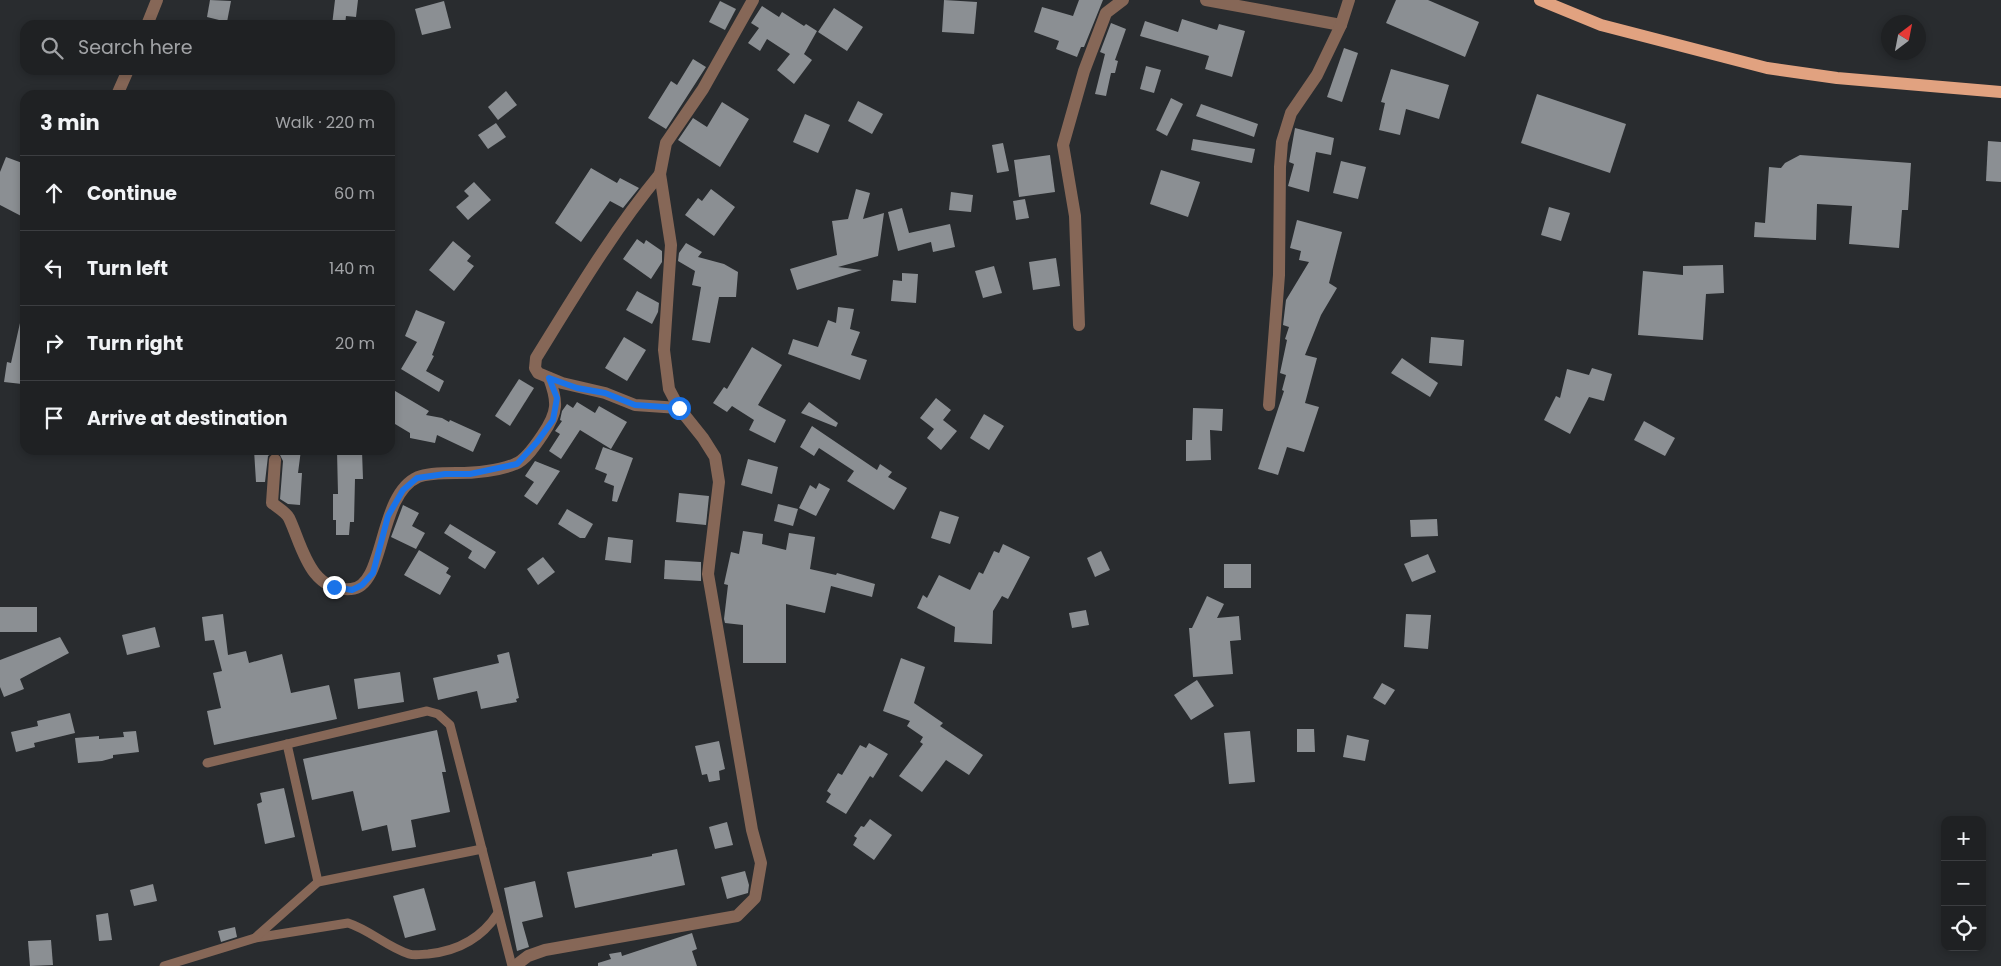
<!DOCTYPE html>
<html lang="en">
<head>
<meta charset="utf-8">
<style>
	:root { --surface:#1f2123; --page:#27292b; --text:#f1f3f6; --muted:#a1a3a6; --line:#3c3e41 }
	body { margin:0; font-family:Poppins,sans-serif; background:var(--page); color:var(--text) }
	.controls { position:absolute; right:15px; bottom:15px; display:grid; overflow:hidden; border-radius:10px; box-shadow:0 2px 8px #0003 }
	.controls button { width:45px; height:45px; display:grid; place-items:center; padding:0; border:0; border-bottom:1px solid var(--line); background:var(--surface); color:var(--text); font:25px sans-serif }
	.compass { position:absolute; left:1881px; top:15px; width:45px; height:45px; border-radius:50%; background:var(--surface); box-shadow:0 2px 8px #0003; rotate:32deg }
	.stop { position:absolute; width:15px; height:15px; margin:-11px; border:4px solid #1a73e8; border-radius:50%; background:#fff }
	.stop.end { background:#1a73e8; border-color:#fff; box-shadow:0 1px 5px #0008 }
	.list { margin:0; padding:0; list-style:none }
	h2 { display:flex; justify-content:space-between; align-items:center; height:65px; margin:0; padding:0 20px; font-size:21px }
	h2 small { font-size:16px; font-weight:400; color:var(--muted) }
	.list li { display:grid; grid-template-columns:32px 1fr auto; gap:15px; align-items:center; box-sizing:border-box; height:75px; padding:0 20px; border-top:1px solid var(--line) }
	.list b { display:block; font-size:19px; white-space:nowrap }
	.list em { font-size:16px; font-style:normal; color:var(--muted) }
	.icon { flex:none; width:28px; height:28px; fill:none; stroke:currentColor; stroke-width:2; stroke-linecap:round; stroke-linejoin:round }
	.map { position:relative; flex:none; width:2001px; height:966px; overflow:hidden }
	.search { position:absolute; background:var(--surface); box-shadow:0 2px 8px #0003; left:20px; top:20px; width:375px; height:55px; display:flex; align-items:center; gap:12px; box-sizing:border-box; padding:0 18px; border-radius:15px; color:var(--muted); font-size:19px }
	.panel { position:absolute; background:var(--surface); box-shadow:0 2px 8px #0003; left:20px; top:90px; width:375px; height:365px; border-radius:15px }
	.map>svg:first-child { display:block }
	.building { fill:#8b8f93 }
	.lines { fill:none; stroke-linecap:round; stroke-linejoin:round }
	.service { stroke:#866757; stroke-width:9 }
	.minor { stroke:#866757; stroke-width:12 }
	.primary { stroke:#e1a280; stroke-width:12 }
	.route { stroke:#1a73e8; stroke-width:6 }
</style>
</head>
<body>
<div class="map">
<svg width="2001" height="966" viewBox="0 0 2001 966">
	<rect width="100%" height="100%" fill="#292c2f"/>
	<g class="building">
		<polygon points="210,0 231,1 227,22 207,17"/>
		<polygon points="335,0 358,0 356,17 346,16 345,25 332,25"/>
		<polygon points="944,0 977,2 974,34 942,32"/>
		<polygon points="1079,0 1103,0 1084,47 1081,47 1077,57 1056,49 1059,41 1034,32 1042,7 1073,16"/>
		<polygon points="1396,0 1428,0 1479,22 1465,57 1386,23"/>
		<polygon points="444,1 451,28 422,35 415,9"/>
		<polygon points="720,1 736,9 725,30 709,22"/>
		<polygon points="762,6 779,17 782,12 804,26 806,24 817,31 804,54 812,60 794,84 777,70 790,54 767,39 760,51 748,43 759,28 751,23"/>
		<polygon points="834,8 863,27 847,51 818,32"/>
		<polygon points="1182,19 1217,30 1219,24 1245,31 1232,77 1205,69 1209,56 1140,36 1145,21 1178,32"/>
		<polygon points="1111,23 1126,29 1115,60 1118,61 1115,73 1111,73 1106,96 1095,94 1105,54 1100,52"/>
		<polygon points="1344,48 1358,53 1342,102 1327,97"/>
		<polygon points="693,59 706,67 666,129 648,118 671,81 677,85"/>
		<polygon points="1146,66 1161,70 1154,93 1140,89"/>
		<polygon points="1391,69 1449,85 1439,119 1406,109 1400,135 1379,130 1385,103 1381,102"/>
		<polygon points="506,91 517,105 498,120 488,107"/>
		<polygon points="1537,94 1626,124 1610,173 1521,143"/>
		<polygon points="1171,98 1183,104 1167,136 1156,130"/>
		<polygon points="858,101 883,114 872,134 848,121"/>
		<polygon points="722,102 749,119 720,167 678,140 693,118 707,127"/>
		<polygon points="1201,104 1258,124 1254,137 1196,116"/>
		<polygon points="805,114 830,125 818,153 793,142"/>
		<polygon points="496,123 506,137 488,149 478,135"/>
		<polygon points="1295,128 1334,138 1331,155 1316,152 1309,192 1288,186 1294,164 1289,162"/>
		<polygon points="1193,139 1255,149 1252,163 1191,150"/>
		<polygon points="1988,141 2001,142 2001,182 1986,181"/>
		<polygon points="1003,143 1009,171 997,173 992,145"/>
		<polygon points="1050,155 1055,192 1019,197 1014,160"/>
		<polygon points="1800,155 1911,163 1908,210 1902,210 1899,248 1849,244 1852,206 1817,204 1816,240 1754,237 1755,222 1765,223 1769,167 1781,168 1785,163"/>
		<polygon points="6,157 25,164 25,218 0,205 0,172"/>
		<polygon points="1341,161 1366,167 1358,199 1333,193"/>
		<polygon points="591,168 617,183 620,178 639,188 623,208 610,201 581,242 555,223"/>
		<polygon points="1161,170 1200,182 1188,217 1150,204"/>
		<polygon points="474,182 491,200 468,220 456,207 469,196 464,191"/>
		<polygon points="711,189 735,207 714,236 685,215 698,198 702,201"/>
		<polygon points="856,189 870,193 863,219 884,213 878,256 838,267 862,270 797,290 790,269 837,255 832,221 848,219"/>
		<polygon points="951,192 973,195 971,212 949,210"/>
		<polygon points="1025,199 1029,218 1016,220 1013,201"/>
		<polygon points="1549,207 1570,213 1561,241 1541,235"/>
		<polygon points="902,208 909,233 950,224 955,247 933,252 931,242 898,251 888,212"/>
		<polygon points="1297,220 1342,232 1329,283 1337,288 1321,315 1305,355 1317,358 1305,403 1319,407 1304,452 1287,447 1278,475 1258,469 1284,391 1282,390 1286,375 1280,373 1287,340 1285,339 1289,327 1283,325 1286,300 1309,262 1299,260 1301,251 1290,248"/>
		<polygon points="637,239 644,244 646,240 662,251 662,262 651,279 623,259"/>
		<polygon points="453,241 471,256 467,261 474,266 454,291 429,270"/>
		<polygon points="686,243 702,252 698,257 724,264 738,272 736,297 719,297 710,343 692,340 701,287 692,285 695,271 678,261 679,253"/>
		<polygon points="1056,258 1060,286 1033,290 1029,262"/>
		<polygon points="1723,265 1724,293 1706,294 1703,340 1638,335 1643,271 1683,275 1683,266"/>
		<polygon points="994,266 1002,293 983,298 975,271"/>
		<polygon points="902,273 918,274 916,303 891,301 893,280 902,281"/>
		<polygon points="637,291 659,303 658,312 652,324 626,310"/>
		<polygon points="838,307 854,309 850,329 860,332 851,355 867,360 860,380 788,354 793,339 818,347 828,320 836,323"/>
		<polygon points="416,310 445,322 432,355 434,356 426,371 444,381 439,392 401,369 417,342 405,336"/>
		<polygon points="20,323 25,324 25,365 22,384 4,382 7,362 11,363"/>
		<polygon points="624,337 646,350 627,381 605,368"/>
		<polygon points="1431,337 1464,340 1462,366 1429,363"/>
		<polygon points="752,347 782,365 758,405 786,420 775,443 749,430 754,420 732,406 727,412 713,403 724,387 727,389"/>
		<polygon points="1402,358 1438,383 1430,397 1391,373"/>
		<polygon points="1592,368 1612,374 1604,401 1589,397 1570,434 1544,420 1556,396 1560,398 1567,369 1589,375"/>
		<polygon points="519,379 534,388 510,426 495,416"/>
		<polygon points="390,388 429,411 426,415 442,418 449,422 450,420 481,434 473,452 437,435 435,443 410,438 410,433 390,421"/>
		<polygon points="936,398 951,410 943,420 957,431 941,450 927,438 934,429 920,418"/>
		<polygon points="577,402 595,413 599,406 627,422 611,449 580,430 561,459 549,451 560,434 555,431 562,421 560,420 562,411 567,404 573,408"/>
		<polygon points="809,402 838,423 836,427 801,413"/>
		<polygon points="1193,408 1223,409 1222,431 1210,430 1211,460 1186,461 1186,440 1192,440"/>
		<polygon points="984,414 1004,426 989,450 970,438"/>
		<polygon points="1644,421 1675,438 1665,456 1634,440"/>
		<polygon points="812,426 877,470 880,464 892,472 888,477 907,488 894,510 847,481 854,471 819,448 814,456 800,447"/>
		<polygon points="603,447 633,458 617,502 612,501 614,486 604,482 607,474 595,469"/>
		<polygon points="254,450 301,450 298,473 302,473 300,505 288,504 280,499 283,461 279,453 272,453 268,456 265,482 256,482"/>
		<polygon points="337,451 362,451 363,479 355,479 354,522 350,522 349,535 336,535 336,520 333,520 333,494 338,494"/>
		<polygon points="748,459 778,467 772,494 741,485"/>
		<polygon points="535,461 560,471 537,505 524,496 534,482 525,476"/>
		<polygon points="819,483 830,489 816,516 799,508 810,485 816,489"/>
		<polygon points="679,493 709,496 706,525 676,522"/>
		<polygon points="778,504 798,509 793,526 774,521"/>
		<polygon points="403,505 419,513 412,526 425,533 416,549 391,537"/>
		<polygon points="567,509 593,524 585,538 580,538 558,524"/>
		<polygon points="940,511 959,517 950,544 931,538"/>
		<polygon points="1437,519 1438,536 1411,537 1410,520"/>
		<polygon points="450,524 496,552 485,569 468,558 472,551 444,533"/>
		<polygon points="743,531 763,534 762,544 786,550 789,533 815,537 810,569 836,575 837,573 875,584 872,597 831,586 825,613 786,604 786,663 743,663 743,625 725,623 724,619 728,585 724,584 731,552 739,554"/>
		<polygon points="608,537 633,540 631,563 605,560"/>
		<polygon points="1003,544 1030,557 1008,599 1002,596 993,611 992,644 954,642 955,627 917,608 923,595 927,598 939,575 970,590 979,572 983,574 994,551 999,553"/>
		<polygon points="419,550 449,568 446,573 451,576 440,595 404,575"/>
		<polygon points="1101,551 1110,570 1095,577 1087,558"/>
		<polygon points="1428,554 1436,572 1412,582 1404,564"/>
		<polygon points="543,557 555,572 538,585 527,569"/>
		<polygon points="665,560 701,562 701,581 664,579"/>
		<rect x="1224" y="564" width="27" height="24"/>
		<polygon points="1207,596 1224,604 1217,618 1239,616 1241,640 1230,641 1233,674 1193,677 1189,628 1192,628"/>
		<rect x="0" y="607" width="37" height="25"/>
		<polygon points="1086,610 1089,625 1072,628 1069,613"/>
		<polygon points="223,614 228,655 246,651 249,663 282,654 291,693 329,685 337,719 214,745 207,711 221,708 213,673 222,671 214,640 205,641 202,617"/>
		<polygon points="1406,614 1431,615 1428,649 1404,647"/>
		<polygon points="155,627 160,647 127,655 122,635"/>
		<polygon points="60,637 69,653 20,679 24,689 4,697 0,687 0,660"/>
		<polygon points="509,652 519,698 516,699 517,702 481,709 477,691 438,700 433,678 499,663 497,655"/>
		<polygon points="901,658 925,667 914,703 943,723 940,726 983,755 969,775 946,760 922,792 899,776 923,744 920,742 923,737 907,726 910,721 883,711"/>
		<polygon points="400,672 404,702 358,709 354,679"/>
		<polygon points="1197,680 1214,706 1191,720 1174,695"/>
		<polygon points="1382,683 1395,690 1385,705 1373,698"/>
		<polygon points="70,713 75,733 34,743 35,747 16,752 11,732 38,726 37,721"/>
		<polygon points="1297,729 1314,729 1315,752 1297,752"/>
		<polygon points="437,730 446,772 442,772 450,812 411,820 416,847 392,851 387,825 362,831 353,791 312,800 303,759"/>
		<polygon points="136,731 139,752 113,755 113,758 102,761 78,763 75,738 99,736 99,739 124,737 123,732"/>
		<polygon points="1250,731 1255,782 1229,784 1224,733"/>
		<polygon points="1347,735 1369,740 1365,761 1343,757"/>
		<polygon points="719,741 725,769 719,771 720,780 709,782 707,774 702,775 695,746"/>
		<polygon points="869,743 888,754 873,778 870,776 846,814 826,802 831,794 827,791 838,773 842,775 860,745 866,748"/>
		<polygon points="284,788 295,837 265,844 257,804 262,802 260,793"/>
		<polygon points="870,819 892,835 874,860 853,845 857,838 854,836 861,826 864,827"/>
		<polygon points="727,822 733,845 715,849 709,827"/>
		<polygon points="677,849 685,885 575,908 567,872 652,856 652,854"/>
		<polygon points="745,871 749,885 748,893 727,899 721,877"/>
		<polygon points="535,881 543,917 522,922 529,947 517,951 504,888"/>
		<polygon points="153,884 157,901 134,906 130,890"/>
		<polygon points="424,888 436,930 405,938 393,896"/>
		<polygon points="108,913 112,940 99,941 96,915"/>
		<polygon points="235,927 237,937 221,942 218,931"/>
		<polygon points="692,933 697,949 692,951 697,966 598,966 598,963 611,959 609,954 621,952 622,956"/>
		<polygon points="51,940 53,965 30,966 28,941"/>
	</g>
	<g class="lines">
		<g class="service">
			<polyline points="287,744 318,882"/>
			<polyline points="207,763 427,711 438,714 450,725 512,966"/>
			<path d="M255,938l93,-15c22,7 39,24 61,31 6,2 14,0 19,0 30,-3 54,-16 70,-41"/>
			<polyline points="164,966 255,938 318,882 482,849"/>
		</g>
		<g class="minor">
			<polyline points="1206,0 1341,25"/>
			<polyline points="147,25 157,0"/>
			<polyline points="117,95 128,70"/>
			<path d="M660,174c-47,57 -85,121 -124,184l-1,10 3,5 24,10 43,10 30,12 44,3"/>
			<polyline points="1079,325 1075,216 1063,145 1084,71 1106,13 1123,0"/>
			<polyline points="1269,405 1279,275 1280,167 1282,142 1291,113 1317,75 1341,25 1349,0"/>
			<path d="M275,460l-3,43c5,4 14,9 17,15 13,27 20,74 62,71 35,-2 26,-94 67,-112 10,-4 26,-4 38,-4 18,0 42,-2 59,-9 11,-4 22,-21 28,-30 15,-22 15,-32 6,-56"/>
			<polyline points="515,966 528,956 545,950 737,916 755,898 761,863 752,830 708,574 719,482 715,457 703,438 679,408 669,389 664,350 671,245 660,174 666,143 703,89 753,0"/>
		</g>
		<polyline class="primary" points="1540,0 1601,25 1767,68 1837,78 2001,92"/>
	</g>
	<g class="lines">
		<polyline class="route" points="334,587 352,590 362,585 373,573 388,516 403,490 417,478 445,474 470,474 517,464 537,442 553,420 557,398 549,378 577,388 605,393 635,405 679,408"/>
	</g>
</svg>
<div class="controls">
<button>+</button>
<button>−</button>
<button><svg class="icon" aria-label="locate" viewBox="0 0 24 24"><circle cx="12" cy="12" r="6"/><path d="M12 2v4M12 18v4M2 12h4M18 12h4"/></svg></button>
</div>
<svg class="compass" viewBox="-18 -18 36 36"><path d="M0-13l5 13h-10z" fill="#e53935"/><path d="M0 13l5-13h-10z" fill="#a1a3a6"/></svg>
<div class="stop" style="left:679px;top:408px"></div>
<div class="stop end" style="left:334px;top:587px"></div>
<div class="search"><svg class="icon" aria-label="search" viewBox="0 0 24 24"><circle cx="10" cy="10" r="6"/><path d="M15 15l6 6"/></svg>Search here</div>
<section class="panel">
<h2>3 min<small>Walk · 220 m</small></h2>
<ul class="list">
<li><svg class="icon" aria-label="ahead" viewBox="0 0 24 24"><path d="M12 20V5M6 11l6-6 6 6"/></svg><div><b>Continue</b></div><em>60 m</em></li>
<li><svg class="icon" aria-label="left" viewBox="0 0 24 24"><path d="M17 20v-9H6M10 6l-5 5 5 5"/></svg><div><b>Turn left</b></div><em>140 m</em></li>
<li><svg class="icon" aria-label="right" viewBox="0 0 24 24"><path d="M7 20v-9h11M14 6l5 5-5 5"/></svg><div><b>Turn right</b></div><em>20 m</em></li>
<li><svg class="icon" aria-label="arrive" viewBox="0 0 24 24"><path d="M6 21V4h12l-3 4 3 4H6"/></svg><div><b>Arrive at destination</b></div></li>
</ul>
</section>
</div>
</body>
</html>
